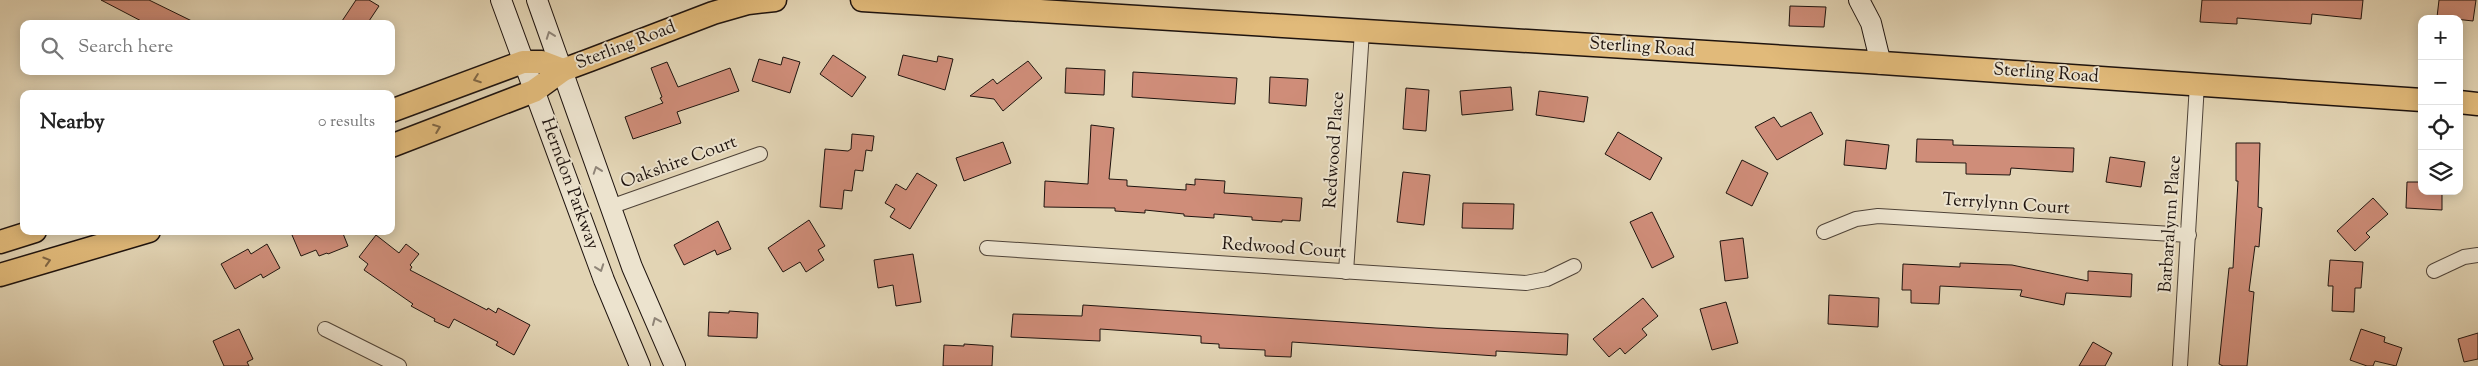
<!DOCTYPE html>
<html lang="en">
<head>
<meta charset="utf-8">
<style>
	:root { --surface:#fff; --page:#f6f6f6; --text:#222; --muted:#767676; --line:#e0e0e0 }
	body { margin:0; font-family:"Sorts Mill Goudy",serif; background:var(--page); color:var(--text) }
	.controls { position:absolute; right:15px; top:15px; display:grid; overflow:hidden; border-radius:10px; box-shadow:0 2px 12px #0003 }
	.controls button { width:45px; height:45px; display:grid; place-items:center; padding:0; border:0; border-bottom:1px solid var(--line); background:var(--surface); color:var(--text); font:25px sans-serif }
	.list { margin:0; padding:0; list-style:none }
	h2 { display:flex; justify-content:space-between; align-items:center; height:65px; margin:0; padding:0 20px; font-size:21px }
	h2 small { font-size:16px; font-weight:400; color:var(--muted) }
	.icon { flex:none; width:28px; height:28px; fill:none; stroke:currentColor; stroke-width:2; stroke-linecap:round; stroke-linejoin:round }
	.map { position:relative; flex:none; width:2478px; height:366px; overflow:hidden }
	.search { position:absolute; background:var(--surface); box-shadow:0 2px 12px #0003; left:20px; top:20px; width:375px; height:55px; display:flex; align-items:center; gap:12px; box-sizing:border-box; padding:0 18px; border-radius:10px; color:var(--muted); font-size:19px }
	.panel { position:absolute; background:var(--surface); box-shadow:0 2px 12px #0003; left:20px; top:90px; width:375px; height:145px; border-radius:10px }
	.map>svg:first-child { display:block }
	.building { fill:#cf8d79; stroke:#1e130e }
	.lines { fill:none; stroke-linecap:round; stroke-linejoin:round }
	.minor-casing { stroke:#4f4338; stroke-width:16 }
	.secondary-casing { stroke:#1e130e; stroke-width:22 }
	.primary-casing { stroke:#1e130e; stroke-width:25 }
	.minor { stroke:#ece3ce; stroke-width:14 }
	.secondary { stroke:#ece3ce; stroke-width:20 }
	.primary { stroke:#e1ba7a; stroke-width:22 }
	.oneway { stroke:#8f8578 }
	.oneway2 { stroke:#806644 }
	.labels { text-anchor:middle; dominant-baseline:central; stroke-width:4; stroke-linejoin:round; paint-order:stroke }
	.street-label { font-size:18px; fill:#1e130e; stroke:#ece3ce }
</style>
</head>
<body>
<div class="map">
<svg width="2478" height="366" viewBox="0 0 2478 366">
	<rect width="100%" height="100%" fill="#e2d4b4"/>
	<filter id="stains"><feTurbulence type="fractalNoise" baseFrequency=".004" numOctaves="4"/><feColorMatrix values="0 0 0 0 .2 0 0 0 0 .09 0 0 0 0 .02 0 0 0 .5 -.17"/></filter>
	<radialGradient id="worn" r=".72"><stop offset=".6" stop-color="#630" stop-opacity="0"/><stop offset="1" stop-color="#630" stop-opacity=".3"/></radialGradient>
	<g class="building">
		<polygon points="101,0 149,0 198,24 147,24"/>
		<polygon points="356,0 369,0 379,6 367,24 340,24"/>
		<polygon points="2202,0 2363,0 2361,19 2312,14 2311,24 2237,18 2237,24 2200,22"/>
		<polygon points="2439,0 2476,0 2473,21 2437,17"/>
		<polygon points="1790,6 1826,7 1824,27 1789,26"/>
		<polygon points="833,55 866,77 852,97 820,74"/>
		<polygon points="903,55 937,62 938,56 953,59 945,90 898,75"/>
		<polygon points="783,57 800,62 790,93 752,81 759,59 781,65"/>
		<polygon points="1028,61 1042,78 1003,111 994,99 970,96 993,79 997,84"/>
		<polygon points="667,62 678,87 730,68 739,91 677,112 681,123 633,139 625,117 663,103 660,98 662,97 651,68"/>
		<polygon points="1066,68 1105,70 1104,95 1065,93"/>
		<polygon points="1133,72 1237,78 1235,104 1132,97"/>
		<polygon points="1270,77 1308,79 1306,106 1269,103"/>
		<polygon points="1511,87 1513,110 1462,115 1460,91"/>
		<polygon points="1406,88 1429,90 1426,131 1403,129"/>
		<polygon points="1539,91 1588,97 1584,122 1536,115"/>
		<polygon points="1811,112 1823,134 1777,160 1755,127 1774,117 1781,127"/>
		<polygon points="1091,125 1114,128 1109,179 1127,180 1127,186 1186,190 1186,184 1195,185 1195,179 1225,181 1224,193 1302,198 1300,221 1282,220 1282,222 1252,220 1252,217 1214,214 1214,218 1184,216 1184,214 1145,210 1145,213 1115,211 1115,208 1044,207 1045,181 1088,184"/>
		<polygon points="1618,132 1662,158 1650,180 1605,154"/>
		<polygon points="852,134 874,136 872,151 866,150 863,171 855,170 852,191 844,190 842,209 820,207 825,149 848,151 851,149"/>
		<polygon points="1917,139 1953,140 1953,145 2074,148 2073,172 2011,168 2010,175 1966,174 1966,163 1916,162"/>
		<polygon points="1846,140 1889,145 1886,169 1844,165"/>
		<polygon points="1003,142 1011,163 964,181 956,158"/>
		<polygon points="2236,143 2260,143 2258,207 2262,208 2259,247 2255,246 2249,291 2254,292 2247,366 2223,366 2219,364 2229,268 2233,268 2238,181 2236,181"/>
		<polygon points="2110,157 2145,162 2141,187 2106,182"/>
		<polygon points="1742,160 1768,173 1752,206 1726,193"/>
		<polygon points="1403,172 1430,175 1424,225 1397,222"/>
		<polygon points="917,173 937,185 910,229 890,217 895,209 885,203 896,184 906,190"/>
		<polygon points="2407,182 2422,182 2422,191 2442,191 2442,210 2406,208"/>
		<polygon points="2373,198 2388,214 2366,233 2370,237 2355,251 2337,231"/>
		<polygon points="1463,203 1514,204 1513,229 1462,228"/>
		<polygon points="1652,212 1674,257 1652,268 1630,222"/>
		<polygon points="809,220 825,246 818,250 824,260 806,272 800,262 783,272 768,248"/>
		<polygon points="718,221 731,249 717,255 715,250 684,265 674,245"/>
		<polygon points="301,231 342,231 348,246 328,254 327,253 319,256 316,250 301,256 292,235"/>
		<polygon points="376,235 399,253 406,244 419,254 410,265 412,267 410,270 487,310 488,308 496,313 498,308 530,325 514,355 496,345 498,342 454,319 449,328 434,321 435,319 411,306 413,304 364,270 368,264 359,257"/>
		<polygon points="1743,238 1748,278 1725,281 1720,241"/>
		<polygon points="267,244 280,268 263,278 261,274 235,289 221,264 248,249 251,254"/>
		<polygon points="913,254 921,302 896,306 893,285 878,288 874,260"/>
		<polygon points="2330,260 2363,262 2361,288 2355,288 2354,312 2332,311 2333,286 2328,286"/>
		<polygon points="1960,263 2012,265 2088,281 2088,271 2132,274 2131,297 2066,293 2064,305 2020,296 2022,290 1940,286 1939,304 1911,303 1911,290 1902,290 1903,264 1960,267"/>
		<polygon points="1829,295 1879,298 1878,327 1828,324"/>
		<polygon points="1643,298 1658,316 1642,329 1647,335 1625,354 1620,348 1609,357 1593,339"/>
		<polygon points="1726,302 1738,343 1712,350 1700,309"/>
		<polygon points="1083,305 1436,328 1568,334 1567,355 1496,351 1496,356 1292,342 1291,357 1265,356 1265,350 1219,348 1219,344 1201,343 1201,336 1100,329 1100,341 1011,337 1013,314 1082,316"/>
		<polygon points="729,311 758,313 757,338 708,336 709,312 729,313"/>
		<polygon points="239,329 253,359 247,362 249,366 224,366 213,341"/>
		<polygon points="2361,329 2385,337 2384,342 2402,348 2396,366 2375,361 2373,366 2367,366 2350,360"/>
		<polygon points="2478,333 2478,359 2464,362 2458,339"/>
		<polygon points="2093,342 2112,353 2105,366 2079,366"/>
		<polygon points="964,344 993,346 992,366 943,366 944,345 964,346"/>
	</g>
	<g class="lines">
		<g class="minor-casing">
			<g id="minor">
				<polyline points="610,207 760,154"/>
				<polyline points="1824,232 1856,219 1878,216 2189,235"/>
				<polyline points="987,248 1526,283 1547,279 1574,266"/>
				<polyline points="2434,271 2464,257 2478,255"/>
				<polyline points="1346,272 1362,31"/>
				<polyline points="325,329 399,366"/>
				<polyline points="2180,366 2197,84"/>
			</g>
		</g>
		<g class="secondary-casing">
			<g id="secondary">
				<polyline points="501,0 604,280 640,366"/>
				<polyline points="537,0 632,267 675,366"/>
				<polyline points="1859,0 1871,23 1881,64"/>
			</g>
		</g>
		<g class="primary-casing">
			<g id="primary">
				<polyline points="862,0 1868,62 2422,100"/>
				<polyline points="2459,102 2478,104"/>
				<polyline points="391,111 523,62 542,62 563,70"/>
				<polyline points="391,146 534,91 563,70 590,60 713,13 748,3 775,0"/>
				<polyline points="0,242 35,231"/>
				<polyline points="0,275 149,231"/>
			</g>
		</g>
		<use href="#minor" class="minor"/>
		<use href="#secondary" class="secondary"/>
		<use href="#primary" class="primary"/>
	</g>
	<defs><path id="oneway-chevron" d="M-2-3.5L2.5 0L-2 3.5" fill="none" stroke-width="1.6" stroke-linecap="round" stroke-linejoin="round" transform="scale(1.25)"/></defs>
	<g class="oneway">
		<use href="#oneway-chevron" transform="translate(550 35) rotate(-110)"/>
		<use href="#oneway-chevron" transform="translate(597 170) rotate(-109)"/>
		<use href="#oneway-chevron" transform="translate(600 268) rotate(70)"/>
		<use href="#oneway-chevron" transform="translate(656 321) rotate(-113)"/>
	</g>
	<g class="oneway2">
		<use href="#oneway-chevron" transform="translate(477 79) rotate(160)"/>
		<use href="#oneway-chevron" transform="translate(437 128) rotate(-21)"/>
		<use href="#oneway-chevron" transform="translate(47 261) rotate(-17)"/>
	</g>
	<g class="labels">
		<g class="street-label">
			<text transform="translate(626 46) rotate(-21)">Sterling Road</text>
			<text transform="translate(1642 48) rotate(4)">Sterling Road</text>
			<text transform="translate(2046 74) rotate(4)">Sterling Road</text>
			<text transform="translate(1335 150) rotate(-86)">Redwood Place</text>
			<text transform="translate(679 163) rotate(-20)">Oakshire Court</text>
			<text transform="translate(569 184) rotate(70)">Herndon Parkway</text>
			<text transform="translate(2006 205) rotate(4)">Terrylynn Court</text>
			<text transform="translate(2171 224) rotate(-86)">Barbaralynn Place</text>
			<text transform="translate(1284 249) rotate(4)">Redwood Court</text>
		</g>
	</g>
	<rect width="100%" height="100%" filter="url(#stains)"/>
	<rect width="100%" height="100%" fill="url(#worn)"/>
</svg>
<div class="controls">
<button>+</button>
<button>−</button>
<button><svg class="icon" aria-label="locate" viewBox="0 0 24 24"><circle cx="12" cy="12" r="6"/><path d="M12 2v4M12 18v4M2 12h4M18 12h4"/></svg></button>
<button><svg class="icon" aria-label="layers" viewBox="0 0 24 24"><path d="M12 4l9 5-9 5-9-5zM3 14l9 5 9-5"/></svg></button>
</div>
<div class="search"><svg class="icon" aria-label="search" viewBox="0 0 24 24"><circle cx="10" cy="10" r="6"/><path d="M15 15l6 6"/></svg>Search here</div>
<section class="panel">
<h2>Nearby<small>0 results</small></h2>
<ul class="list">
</ul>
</section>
</div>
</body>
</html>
